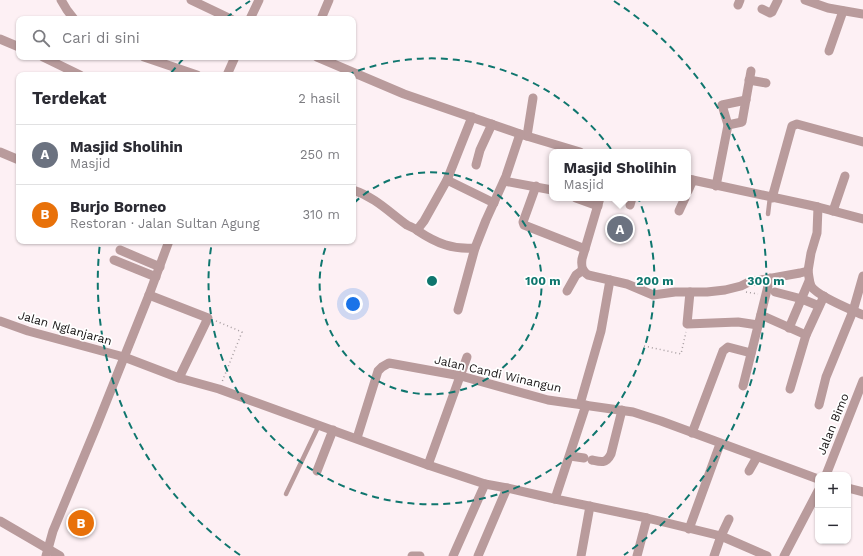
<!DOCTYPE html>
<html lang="id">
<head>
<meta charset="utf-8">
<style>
	:root { --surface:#fff; --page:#f2f2f3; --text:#2b2b33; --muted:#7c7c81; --line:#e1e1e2; --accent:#107ae2 }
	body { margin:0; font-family:"Work Sans",sans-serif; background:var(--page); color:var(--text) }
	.controls { position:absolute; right:12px; bottom:12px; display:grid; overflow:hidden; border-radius:8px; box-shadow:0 1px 3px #0004 }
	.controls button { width:36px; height:36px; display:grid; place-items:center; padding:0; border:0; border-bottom:1px solid var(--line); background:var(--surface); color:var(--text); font:20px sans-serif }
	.you { position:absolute; left:353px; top:304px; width:14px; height:14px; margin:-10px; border:3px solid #fff; border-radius:50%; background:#1a73e8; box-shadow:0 0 0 6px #1a73e833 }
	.badge { display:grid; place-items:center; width:26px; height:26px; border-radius:50%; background:var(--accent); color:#fff; font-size:13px; font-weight:700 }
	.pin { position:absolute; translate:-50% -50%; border:2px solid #fff; box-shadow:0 1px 4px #0006 }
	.popup { position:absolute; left:549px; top:149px; width:142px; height:52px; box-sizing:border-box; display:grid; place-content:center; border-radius:8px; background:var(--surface); filter:drop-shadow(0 1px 3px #0005); font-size:13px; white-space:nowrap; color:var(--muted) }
	.popup b { font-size:15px; color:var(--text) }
	.popup::after { content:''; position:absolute; left:50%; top:100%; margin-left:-8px; border:8px solid transparent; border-top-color:var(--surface) }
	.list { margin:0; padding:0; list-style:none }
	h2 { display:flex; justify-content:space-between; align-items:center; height:52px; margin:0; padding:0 16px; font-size:17px }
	h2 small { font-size:13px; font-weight:400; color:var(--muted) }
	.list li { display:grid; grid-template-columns:26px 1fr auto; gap:12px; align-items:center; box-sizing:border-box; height:60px; padding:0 16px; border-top:1px solid var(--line) }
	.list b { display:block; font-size:15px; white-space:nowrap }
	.list p { margin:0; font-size:13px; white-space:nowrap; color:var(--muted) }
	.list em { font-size:13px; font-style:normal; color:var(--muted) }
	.icon { flex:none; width:22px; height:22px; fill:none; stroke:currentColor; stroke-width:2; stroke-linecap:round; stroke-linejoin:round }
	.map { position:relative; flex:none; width:863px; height:556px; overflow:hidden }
	.search { position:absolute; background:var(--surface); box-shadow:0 1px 3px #0004; left:16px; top:16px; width:340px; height:44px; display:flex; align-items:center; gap:10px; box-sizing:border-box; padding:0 14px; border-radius:8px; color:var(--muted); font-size:15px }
	.panel { position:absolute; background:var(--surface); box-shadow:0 1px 3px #0004; left:16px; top:72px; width:340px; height:172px; border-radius:8px }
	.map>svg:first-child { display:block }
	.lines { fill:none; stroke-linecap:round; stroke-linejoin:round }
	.path { stroke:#a69da0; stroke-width:1.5; stroke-dasharray:1 3; stroke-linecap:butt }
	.lane { stroke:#b99b9c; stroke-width:4.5 }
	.street { stroke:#b99b9c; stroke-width:9 }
	.ring { fill:none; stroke:#0f766e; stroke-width:2; stroke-dasharray:7 5 }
	.labels { text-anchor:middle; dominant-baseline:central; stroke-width:3.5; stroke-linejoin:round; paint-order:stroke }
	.street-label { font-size:12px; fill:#171314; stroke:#fff }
	.centre { fill:#0f766e; stroke:#fff; stroke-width:2 }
	.ring-label { font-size:12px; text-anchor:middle; font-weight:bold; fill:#0f766e; stroke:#fff; stroke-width:3.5; stroke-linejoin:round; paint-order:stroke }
</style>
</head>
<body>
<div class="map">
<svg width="863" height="556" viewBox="0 0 863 556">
	<rect width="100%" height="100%" fill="#fdf0f4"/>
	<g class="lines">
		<g class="path">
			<polyline points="746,292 758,294"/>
			<polyline points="216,321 242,332 222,382"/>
			<polyline points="644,346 681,354 686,332"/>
		</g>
		<g class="lane">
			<polyline points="768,214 770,197"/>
			<polyline points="286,494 319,425"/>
		</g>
		<g class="street">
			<polyline points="61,0 67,10 74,19"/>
			<polyline points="191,0 231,19"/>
			<polyline points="805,0 828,8 863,14"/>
			<polyline points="738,5 740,0"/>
			<polyline points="762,9 770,13 772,12 778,0"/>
			<polyline points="250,19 259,0"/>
			<polyline points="321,19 329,0"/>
			<polyline points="0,39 19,47"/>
			<polyline points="829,51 843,11"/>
			<polyline points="43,57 80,75"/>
			<polyline points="144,57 197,75"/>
			<polyline points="317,57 404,94 520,134 580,152"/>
			<polyline points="227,75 235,57"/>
			<polyline points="749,80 766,83"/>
			<polyline points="728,125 742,122 751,71"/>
			<polyline points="527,136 533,98"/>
			<polyline points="0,152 19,160"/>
			<polyline points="476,165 480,150 492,124"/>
			<polyline points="688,179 818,207 863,219"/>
			<polyline points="447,180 472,117"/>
			<polyline points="504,181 552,190"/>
			<polyline points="536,186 523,222 524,225 585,249"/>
			<polyline points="716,186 728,125 722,105 746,100"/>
			<path d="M353,190c22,7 36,22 54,35 4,2 8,3 11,6 18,12 35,19 57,17"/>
			<polyline points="688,191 693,180"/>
			<polyline points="576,198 598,206"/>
			<path d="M600,198l-18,61c-1,7 0,12 6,16l39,9 26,11 22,-3h32l18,-2 16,-4 8,-4 51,-9 8,-2c1,5 1,10 3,15 6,10 41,24 52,29"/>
			<polyline points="772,198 792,126 797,124 863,142"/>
			<polyline points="630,205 632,198"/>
			<polyline points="679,211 685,198"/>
			<polyline points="833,211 845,176"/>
			<polyline points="417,230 424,221 447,180 494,203"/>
			<polyline points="120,250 160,267"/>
			<polyline points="114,260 156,277"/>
			<polyline points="808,271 811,253 817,233 818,207"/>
			<polyline points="567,291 576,275 583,270"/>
			<polyline points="690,292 687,324 738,322 758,325"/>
			<polyline points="775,292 802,299 819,306"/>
			<polyline points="149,295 208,318 179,378"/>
			<polyline points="458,310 475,248 486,220 506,176 520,134"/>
			<polyline points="761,315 806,335"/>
			<polyline points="0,321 28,331 124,357 179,378 219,389 428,465 485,484 453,556"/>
			<polyline points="789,328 809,281"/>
			<polyline points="743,386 770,278"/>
			<polyline points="790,389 806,335 824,296"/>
			<polyline points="580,404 601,331 610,280"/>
			<polyline points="586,405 555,499 647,518"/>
			<polyline points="819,405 826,377 853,311 863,276"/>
			<polyline points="692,433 723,351 728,347 751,353"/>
			<polyline points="357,438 378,371 382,367 389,363 461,376 548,400 633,412 661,421 818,479"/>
			<polyline points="570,456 584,458"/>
			<path d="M592,460c9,2 14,4 19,-6l11,-44"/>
			<polyline points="428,465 467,357"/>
			<polyline points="317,471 333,430"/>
			<polyline points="749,471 757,457"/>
			<polyline points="826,475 863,381"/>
			<polyline points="485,484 507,488 555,499"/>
			<polyline points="848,488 863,492"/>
			<polyline points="0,521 60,556"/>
			<polyline points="689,529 720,444"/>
			<polyline points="46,556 53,531 97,425 149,295 169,241"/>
			<polyline points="412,556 420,556"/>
			<polyline points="478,556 507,488"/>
			<polyline points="581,556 590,506"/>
			<polyline points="637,556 647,518 721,536 729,519"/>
			<polyline points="714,556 721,536 767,556"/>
			<polyline points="784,556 818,491"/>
		</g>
	</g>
	<g class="ring">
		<path d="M354 203A111 111 0 1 1 328 241"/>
		<path d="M347 75A223 223 0 1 1 212 242"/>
		<path d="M240 555A334 334 0 0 1 100 243M171 73A334 334 0 0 1 184 58M226 18A334 334 0 0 1 250 1M614 1A334 334 0 0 1 624 555"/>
	</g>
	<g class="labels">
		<g class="street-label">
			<text transform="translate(65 328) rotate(16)">Jalan Nglanjaran</text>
			<text transform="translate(498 374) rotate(13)">Jalan Candi Winangun</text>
			<text transform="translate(833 424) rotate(-68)">Jalan Bimo</text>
		</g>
	</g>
	<circle cx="432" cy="281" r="6" class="centre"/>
	<g class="ring-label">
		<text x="543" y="285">100 m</text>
		<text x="655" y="285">200 m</text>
		<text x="766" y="285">300 m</text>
	</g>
</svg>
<div class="controls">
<button>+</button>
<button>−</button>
</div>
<div class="you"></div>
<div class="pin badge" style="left:620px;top:229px;background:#6b7280">A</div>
<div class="popup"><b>Masjid Sholihin</b>Masjid</div>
<div class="pin badge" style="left:81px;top:523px;background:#e8710a">B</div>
<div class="search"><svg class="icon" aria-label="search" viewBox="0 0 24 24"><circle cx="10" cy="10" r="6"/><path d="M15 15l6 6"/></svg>Cari di sini</div>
<section class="panel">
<h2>Terdekat<small>2 hasil</small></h2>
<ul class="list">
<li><span class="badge" style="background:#6b7280">A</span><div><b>Masjid Sholihin</b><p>Masjid</p></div><em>250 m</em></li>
<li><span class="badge" style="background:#e8710a">B</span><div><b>Burjo Borneo</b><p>Restoran · Jalan Sultan Agung</p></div><em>310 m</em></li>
</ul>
</section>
</div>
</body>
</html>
